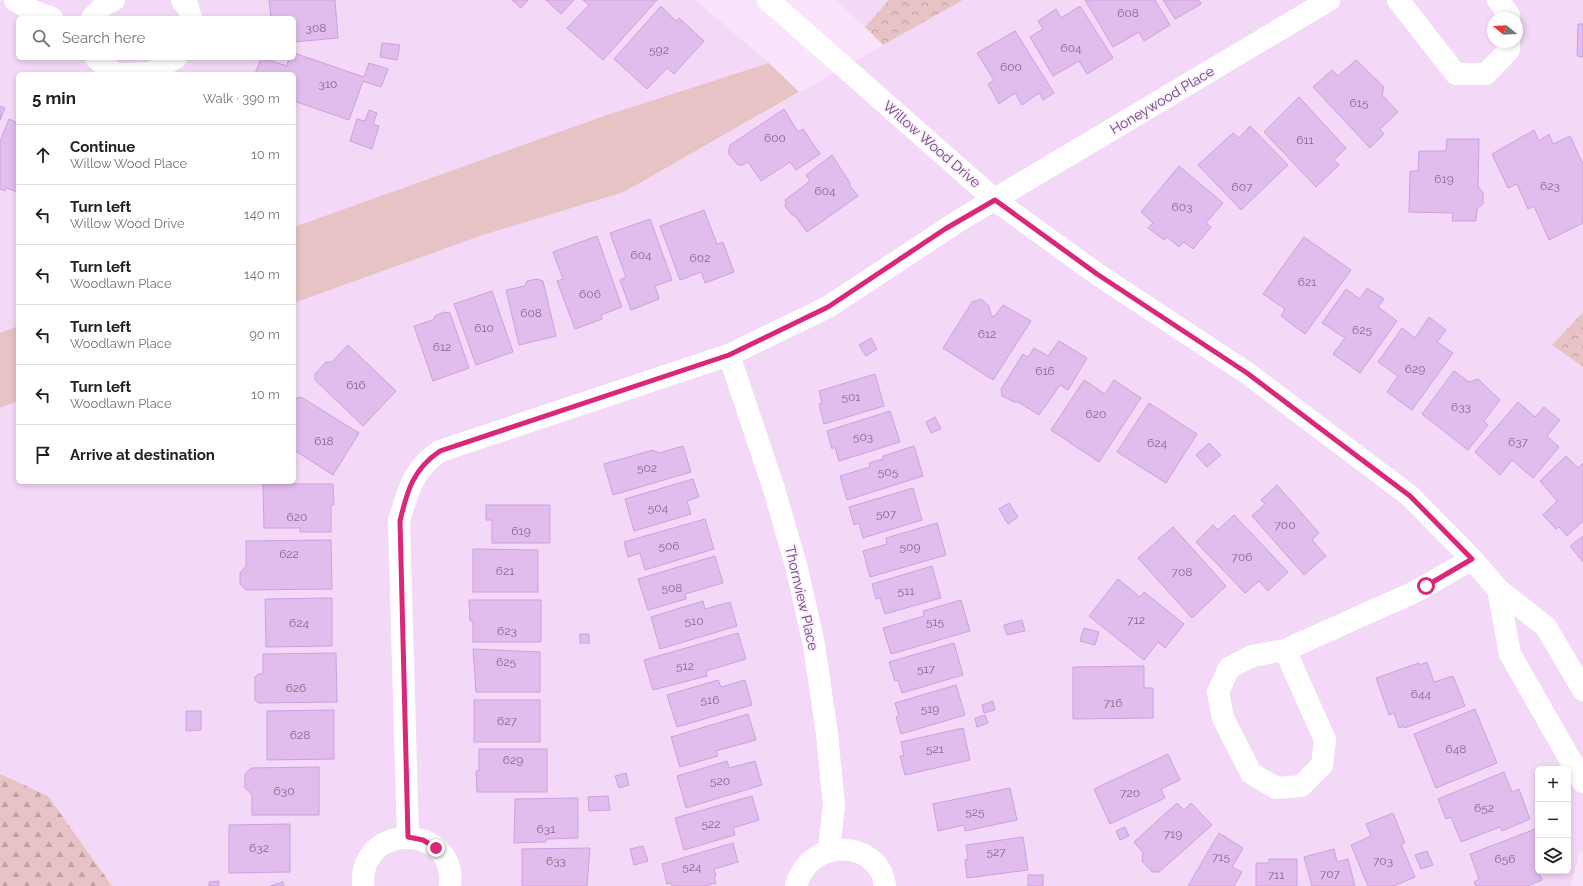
<!DOCTYPE html>
<html lang="en">
<head>
<meta charset="utf-8">
<style>
	:root { --surface:#fff; --page:#f6f6f6; --text:#202124; --muted:#757577; --line:#e0e0e0 }
	body { margin:0; font-family:Raleway,sans-serif; background:var(--page); color:var(--text) }
	.controls { position:absolute; right:12px; bottom:12px; display:grid; overflow:hidden; border-radius:6px; box-shadow:0 2px 6px #0003 }
	.controls button { width:36px; height:36px; display:grid; place-items:center; padding:0; border:0; border-bottom:1px solid var(--line); background:var(--surface); color:var(--text); font:20px sans-serif }
	.compass { position:absolute; left:1487px; top:12px; width:36px; height:36px; border-radius:50%; background:var(--surface); box-shadow:0 2px 6px #0003; rotate:288deg }
	.stop { position:absolute; width:12px; height:12px; margin:-9px; border:3px solid #db2777; border-radius:50%; background:#fff }
	.stop.end { background:#db2777; border-color:#fff; box-shadow:0 1px 4px #0008 }
	.list { margin:0; padding:0; list-style:none }
	h2 { display:flex; justify-content:space-between; align-items:center; height:52px; margin:0; padding:0 16px; font-size:17px }
	h2 small { font-size:13px; font-weight:400; color:var(--muted) }
	.list li { display:grid; grid-template-columns:26px 1fr auto; gap:12px; align-items:center; box-sizing:border-box; height:60px; padding:0 16px; border-top:1px solid var(--line) }
	.list b { display:block; font-size:15px; white-space:nowrap }
	.list p { margin:0; font-size:13px; white-space:nowrap; color:var(--muted) }
	.list em { font-size:13px; font-style:normal; color:var(--muted) }
	.icon { flex:none; width:22px; height:22px; fill:none; stroke:currentColor; stroke-width:2; stroke-linecap:round; stroke-linejoin:round }
	.map { position:relative; flex:none; width:1583px; height:886px; overflow:hidden }
	.search { position:absolute; background:var(--surface); box-shadow:0 2px 6px #0003; left:16px; top:16px; width:280px; height:44px; display:flex; align-items:center; gap:10px; box-sizing:border-box; padding:0 14px; border-radius:6px; color:var(--muted); font-size:15px }
	.panel { position:absolute; background:var(--surface); box-shadow:0 2px 6px #0003; left:16px; top:72px; width:280px; height:412px; border-radius:6px }
	.map>svg:first-child { display:block }
	.residential { fill:#f3d9f7; fill-rule:evenodd }
	.grass { fill:#e7c3c6 }
	.forest { fill:url(#forest-firs) }
	.park { fill:url(#park-crowns) }
	.building { fill:#e1bdee; stroke:#cd9fe0 }
	.lines { fill:none; stroke-linecap:round; stroke-linejoin:round }
	.street { stroke:#fff; stroke-width:22 }
	.secondary { stroke:#fff; stroke-width:22 }
	.route { stroke:#db2777; stroke-width:5 }
	.labels { text-anchor:middle; dominant-baseline:central; stroke-width:3; stroke-linejoin:round; paint-order:stroke }
	.number-label { font-size:12px; fill:#846890 }
	.street-label { font-size:14px; fill:#654b71; stroke:#fceafe }
</style>
</head>
<body>
<div class="map">
<svg width="1583" height="886" viewBox="0 0 1583 886">
	<defs>
		<pattern id="forest-firs" width="22" height="20" patternUnits="userSpaceOnUse"><rect width="22" height="20" fill="#e7c3c6"/><path d="M5 1l3.5 6h-7zM16 11l3.5 6h-7z" fill="#bfa0a5"/></pattern>
		<pattern id="park-crowns" width="20" height="18" patternUnits="userSpaceOnUse"><rect width="20" height="18" fill="#e7c3c6"/><path d="M2 6a3 3 0 1 1 6 0M12 15a3 3 0 1 1 6 0" fill="none" stroke="#bfa0a5"/></pattern>
	</defs>
	<rect width="100%" height="100%" fill="#f9e4fb"/>
	<g class="residential">
		<path d="M0,0h695l74,63 -165,53 -310,111v-153h-276v252l-18,7zM18,18h276v40h-276z"/>
		<polygon points="836,0 889,0 865,27"/>
		<path d="M963,0h620v312l-31,33 31,22v485l-4,1 -8,33h-1459l-64,-90 -48,-22v-366l18,-7v81h276v-179l186,-67 144,-44zM1493,18h24v24h-24zM1538,769h30v102h-30z"/>
	</g>
	<g class="grass">
		<polygon points="769,63 799,92 624,192 480,236 294,303 294,227 604,116"/>
		<polygon points="18,326 18,401 0,408 0,333"/>
	</g>
	<polygon class="forest" points="0,774 48,796 112,886 0,886"/>
	<g class="park">
		<polygon points="889,0 963,0 883,45 865,27"/>
		<polygon points="1583,312 1583,367 1552,345"/>
	</g>
	<g class="building">
		<polygon points="269,0 335,0 338,38 294,42 294,18 271,18"/>
		<polygon points="512,0 528,0 521,8"/>
		<polygon points="546,0 574,0 561,14"/>
		<polygon points="583,0 657,0 603,60 567,28 589,5"/>
		<polygon points="1085,0 1155,0 1170,25 1144,41 1139,32 1113,47"/>
		<polygon points="1163,0 1199,0 1201,4 1175,19"/>
		<polygon points="661,6 676,21 679,18 704,41 674,74 667,68 647,89 614,59"/>
		<polygon points="1080,6 1113,58 1087,74 1079,61 1053,76 1030,37 1043,29 1038,21 1056,9 1061,18"/>
		<polygon points="1578,24 1583,24 1583,57 1577,56"/>
		<polygon points="1015,31 1054,93 1043,100 1039,93 1022,105 1015,93 999,104 988,84 994,80 977,53"/>
		<polygon points="382,43 400,45 397,60 380,57"/>
		<polygon points="294,53 364,77 369,63 388,69 381,87 363,81 349,120 294,101 294,74 255,74 261,58 287,66 289,58 294,58"/>
		<polygon points="1356,60 1384,87 1382,95 1398,112 1380,129 1384,134 1370,148 1313,87 1332,70 1338,76"/>
		<polygon points="1299,97 1346,148 1334,160 1339,165 1316,187 1264,132"/>
		<polygon points="0,106 5,108 0,120"/>
		<polygon points="784,109 798,132 803,129 820,154 796,170 790,162 761,181 748,162 743,165 738,165 728,153 730,145"/>
		<polygon points="369,110 377,113 373,124 379,126 372,149 350,141 357,119 365,121"/>
		<polygon points="9,119 18,123 18,192 6,188 5,191 0,189 0,142"/>
		<polygon points="1250,126 1288,165 1241,210 1198,165 1233,133 1239,138"/>
		<polygon points="1534,130 1539,141 1549,134 1553,144 1570,136 1583,164 1583,223 1549,240 1534,206 1528,209 1517,184 1508,188 1492,154"/>
		<polygon points="1447,139 1479,139 1478,186 1483,193 1483,204 1477,209 1476,221 1452,221 1453,213 1409,212 1410,171 1418,171 1419,151 1446,151"/>
		<polygon points="832,155 850,183 850,186 858,196 807,232 795,216 791,214 785,206 786,202 785,200 810,181 806,175"/>
		<polygon points="1179,166 1223,203 1206,223 1211,227 1193,249 1184,242 1179,247 1167,237 1164,240 1148,228 1153,223 1141,212"/>
		<polygon points="704,210 717,244 723,242 734,272 705,283 701,272 680,280 660,226"/>
		<polygon points="650,219 672,280 655,286 659,299 631,310 620,280 626,277 610,233"/>
		<polygon points="597,236 622,307 601,315 602,319 575,329 557,281 563,279 553,252"/>
		<polygon points="1304,237 1351,270 1305,334 1281,316 1285,309 1263,294"/>
		<polygon points="537,279 543,281 556,336 519,345 506,290 525,286 527,281"/>
		<polygon points="1367,288 1384,299 1378,307 1397,321 1360,373 1333,354 1345,338 1322,323 1346,289 1360,299"/>
		<polygon points="492,291 513,352 476,365 454,304"/>
		<polygon points="981,299 989,306 991,315 994,317 1003,305 1031,321 993,380 943,348 972,302"/>
		<polygon points="444,312 450,313 469,368 433,381 414,326 433,320 435,316"/>
		<polygon points="1429,317 1446,330 1437,342 1453,353 1412,410 1387,392 1398,376 1378,362 1402,328 1415,338"/>
		<polygon points="871,338 877,349 866,356 859,345"/>
		<polygon points="1059,341 1087,358 1068,390 1060,385 1039,415 1018,402 1014,402 1002,396 1001,389 1023,354 1028,357 1034,348 1048,356"/>
		<polygon points="348,345 396,391 363,426 315,380 315,374 326,362 332,362"/>
		<polygon points="1454,371 1469,382 1478,379 1500,400 1484,421 1488,425 1468,450 1422,414"/>
		<polygon points="875,374 884,406 824,424 819,404 822,403 819,391"/>
		<polygon points="1084,380 1105,394 1114,380 1141,398 1099,462 1051,430"/>
		<polygon points="301,397 359,433 333,475 294,450 294,399"/>
		<polygon points="1518,402 1535,417 1544,407 1560,420 1547,436 1559,447 1533,478 1512,460 1500,475 1475,452"/>
		<polygon points="1149,403 1197,434 1166,483 1117,452"/>
		<polygon points="890,411 900,442 839,461 835,447 832,449 827,431"/>
		<polygon points="935,417 941,429 931,433 926,422"/>
		<polygon points="1209,443 1221,455 1207,467 1196,455"/>
		<polygon points="683,446 691,472 613,495 604,464 653,450 659,453"/>
		<polygon points="914,446 923,476 847,500 840,476 870,467 869,463 883,459 883,456"/>
		<polygon points="1566,456 1578,468 1583,463 1583,521 1567,536 1559,527 1556,529 1543,515 1557,501 1540,481"/>
		<polygon points="693,479 699,497 687,501 691,514 634,531 625,499"/>
		<polygon points="263,484 333,484 334,505 331,505 331,532 300,532 300,528 264,528"/>
		<polygon points="1277,485 1319,533 1312,540 1326,556 1304,575 1252,516 1265,504 1261,500"/>
		<polygon points="913,488 922,520 863,538 859,523 854,525 849,507"/>
		<polygon points="1009,503 1018,517 1008,524 999,509"/>
		<polygon points="486,505 550,505 550,543 492,543 492,520 486,520"/>
		<polygon points="1234,515 1288,572 1268,591 1259,581 1245,593 1196,542 1213,525 1218,530"/>
		<polygon points="705,519 714,549 645,570 640,553 628,557 624,542"/>
		<polygon points="937,523 946,555 870,577 863,551 887,544 886,538"/>
		<polygon points="1173,527 1226,586 1192,618 1138,558"/>
		<polygon points="1583,536 1583,562 1570,546"/>
		<polygon points="331,540 332,589 246,590 240,584 240,573 246,566 246,541"/>
		<polygon points="473,549 538,550 538,592 473,592"/>
		<polygon points="715,556 723,583 685,594 686,599 648,610 638,579"/>
		<polygon points="932,566 941,598 885,614 880,598 876,599 872,584"/>
		<polygon points="1118,579 1140,597 1144,592 1184,624 1165,648 1158,642 1144,660 1089,616"/>
		<polygon points="332,598 332,646 266,647 265,599"/>
		<polygon points="469,600 541,600 541,642 473,642 473,621 470,621"/>
		<polygon points="961,600 970,631 891,654 883,628 924,616 923,611"/>
		<polygon points="703,601 705,609 730,602 737,626 660,649 651,617"/>
		<polygon points="1022,620 1025,631 1007,635 1004,625"/>
		<polygon points="1084,628 1099,632 1095,645 1080,641"/>
		<polygon points="738,633 746,659 706,671 707,676 653,690 644,660"/>
		<rect x="580" y="634" width="9" height="9"/>
		<polygon points="954,643 963,675 902,693 898,680 895,681 889,662"/>
		<polygon points="473,649 540,652 540,692 476,692"/>
		<polygon points="336,653 337,702 258,703 255,700 255,677 258,674 263,674 263,654"/>
		<polygon points="1427,662 1434,682 1453,676 1465,706 1404,728 1403,726 1399,728 1394,713 1389,715 1376,678 1419,663 1420,665"/>
		<polygon points="1144,666 1144,688 1153,688 1153,718 1073,719 1073,667"/>
		<polygon points="718,680 721,687 745,680 752,705 677,727 667,695"/>
		<polygon points="956,685 965,715 901,734 896,717 899,716 895,703"/>
		<rect x="474" y="700" width="66" height="42"/>
		<polygon points="993,701 995,710 984,713 982,705"/>
		<polygon points="1475,709 1497,763 1436,788 1414,734"/>
		<polygon points="334,710 334,759 267,760 267,711"/>
		<polygon points="186,711 201,711 201,730 186,731"/>
		<polygon points="748,714 756,740 716,751 718,756 680,767 671,737"/>
		<polygon points="985,715 988,723 977,727 975,718"/>
		<polygon points="963,728 970,760 905,775 900,756 904,756 901,742"/>
		<polygon points="479,749 547,749 547,792 477,792 476,771 479,771"/>
		<polygon points="1168,754 1180,780 1161,789 1165,798 1110,824 1094,789"/>
		<polygon points="727,761 729,768 755,761 762,785 686,808 677,776"/>
		<polygon points="319,767 319,815 252,815 252,795 245,788 245,774 251,768"/>
		<polygon points="1504,772 1512,792 1519,789 1530,819 1502,831 1500,827 1461,842 1451,817 1446,819 1438,799"/>
		<polygon points="626,773 629,785 619,788 615,776"/>
		<polygon points="1010,788 1017,820 965,831 964,825 938,831 933,804"/>
		<polygon points="608,796 610,810 589,811 588,797"/>
		<polygon points="752,796 759,820 733,828 735,835 684,850 675,818"/>
		<polygon points="578,798 578,838 546,839 546,842 514,843 515,799"/>
		<polygon points="1177,803 1184,810 1191,803 1212,825 1159,872 1152,872 1142,861 1143,853 1134,842"/>
		<polygon points="1393,813 1405,843 1401,844 1415,877 1394,886 1368,886 1351,845 1371,836 1366,824"/>
		<polygon points="290,824 290,872 229,873 229,825"/>
		<polygon points="1125,827 1129,836 1120,840 1116,831"/>
		<polygon points="1538,828 1538,863 1535,864 1542,880 1527,886 1476,886 1474,882 1479,879 1470,854"/>
		<polygon points="1219,833 1243,848 1232,867 1242,872 1234,886 1188,886"/>
		<polygon points="1023,837 1028,870 967,878 965,860 968,859 966,845"/>
		<polygon points="733,843 738,862 714,869 716,876 714,877 716,883 705,886 672,886 671,883 667,884 662,864"/>
		<polygon points="643,846 648,861 634,865 630,849"/>
		<polygon points="590,848 587,886 522,886 522,849"/>
		<polygon points="1334,849 1337,862 1348,859 1355,886 1312,886 1304,857"/>
		<polygon points="1427,851 1433,865 1421,869 1415,855"/>
		<polygon points="1269,859 1297,859 1297,886 1256,886 1256,863 1269,863"/>
		<rect x="1028" y="875" width="15" height="11"/>
		<polygon points="219,881 219,886 209,886 209,882"/>
		<polygon points="283,882 284,886 270,886"/>
	</g>
	<g class="lines">
		<g class="street">
			<polyline points="15,0 33,11 52,18"/>
			<polyline points="182,0 188,7 191,18"/>
			<polyline points="1398,0 1456,74 1486,74 1509,50 1509,42"/>
			<polyline points="1498,0 1509,15 1509,18"/>
			<polyline points="92,18 105,4 114,0"/>
			<polyline points="96,58 115,74"/>
			<polyline points="116,74 150,73 176,58"/>
			<polyline points="729,355 774,489 797,569 814,645 827,734 834,806 829,850"/>
			<polyline points="1285,650 1325,740 1322,765 1301,786 1276,788 1251,773 1223,718 1218,692 1229,668 1252,656 1285,650 1417,591 1472,559"/>
			<path d="M408,837l-9,-316c9,-30 14,-52 41,-70l289,-96 99,-48 132,-87 369,-220"/>
			<path d="M363,886c-4,-66 95,-62 87,0"/>
			<path d="M796,886c14,-51 84,-46 89,0"/>
		</g>
		<g class="secondary">
			<polyline points="768,0 995,200 1097,274 1247,373 1410,496 1472,559 1498,589 1546,627 1583,690"/>
			<polyline points="1498,589 1510,654 1583,782"/>
		</g>
	</g>
	<g class="lines">
		<path class="route" d="M436,848l-13,-8 -15,-3 -8,-316c7,-30 13,-52 40,-70l289,-96 99,-48 117,-78 50,-29 102,74 150,99 74,56 89,67 62,63 -46,27"/>
	</g>
	<g class="labels">
		<g class="number-label">
			<text x="1128" y="13">608</text>
			<text x="316" y="28">308</text>
			<text x="1071" y="48">604</text>
			<text x="659" y="50">592</text>
			<text x="1011" y="67">600</text>
			<text x="328" y="84">310</text>
			<text x="1359" y="103">615</text>
			<text x="775" y="138">600</text>
			<text x="1305" y="140">611</text>
			<text x="1444" y="179">619</text>
			<text x="1550" y="186">623</text>
			<text x="1242" y="187">607</text>
			<text x="825" y="191">604</text>
			<text x="1182" y="207">603</text>
			<text x="641" y="255">604</text>
			<text x="700" y="258">602</text>
			<text x="1307" y="282">621</text>
			<text x="590" y="294">606</text>
			<text x="531" y="313">608</text>
			<text x="484" y="328">610</text>
			<text x="1362" y="330">625</text>
			<text x="987" y="334">612</text>
			<text x="442" y="347">612</text>
			<text x="1415" y="369">629</text>
			<text x="1045" y="371">616</text>
			<text x="356" y="385">616</text>
			<text x="851" y="397">501</text>
			<text x="1461" y="407">633</text>
			<text x="1096" y="414">620</text>
			<text x="863" y="437">503</text>
			<text x="324" y="441">618</text>
			<text x="1518" y="442">637</text>
			<text x="1157" y="443">624</text>
			<text x="647" y="468">502</text>
			<text x="888" y="472">505</text>
			<text x="658" y="508">504</text>
			<text x="886" y="514">507</text>
			<text x="297" y="517">620</text>
			<text x="1285" y="525">700</text>
			<text x="521" y="531">619</text>
			<text x="669" y="546">506</text>
			<text x="910" y="547">509</text>
			<text x="289" y="554">622</text>
			<text x="1242" y="557">706</text>
			<text x="505" y="571">621</text>
			<text x="1182" y="572">708</text>
			<text x="672" y="588">508</text>
			<text x="906" y="591">511</text>
			<text x="1136" y="620">712</text>
			<text x="694" y="621">510</text>
			<text x="935" y="622">515</text>
			<text x="299" y="623">624</text>
			<text x="507" y="631">623</text>
			<text x="506" y="662">625</text>
			<text x="685" y="666">512</text>
			<text x="926" y="669">517</text>
			<text x="296" y="688">626</text>
			<text x="1421" y="694">644</text>
			<text x="710" y="700">516</text>
			<text x="1113" y="703">716</text>
			<text x="930" y="709">519</text>
			<text x="507" y="721">627</text>
			<text x="300" y="735">628</text>
			<text x="935" y="749">521</text>
			<text x="1456" y="749">648</text>
			<text x="513" y="760">629</text>
			<text x="720" y="781">520</text>
			<text x="284" y="791">630</text>
			<text x="1130" y="793">720</text>
			<text x="1484" y="808">652</text>
			<text x="975" y="812">525</text>
			<text x="711" y="824">522</text>
			<text x="546" y="829">631</text>
			<text x="1173" y="834">719</text>
			<text x="259" y="848">632</text>
			<text x="996" y="852">527</text>
			<text x="1221" y="857">715</text>
			<text x="1505" y="859">656</text>
			<text x="556" y="861">633</text>
			<text x="1383" y="861">703</text>
			<text x="692" y="867">524</text>
			<text x="1330" y="874">707</text>
			<text x="1276" y="875">711</text>
		</g>
		<g class="street-label">
			<text transform="translate(1162 100) rotate(-31)">Honeywood Place</text>
			<text transform="translate(932 144) rotate(41)">Willow Wood Drive</text>
			<text transform="translate(802 598) rotate(77)">Thornview Place</text>
		</g>
	</g>
</svg>
<div class="controls">
<button>+</button>
<button>−</button>
<button><svg class="icon" aria-label="layers" viewBox="0 0 24 24"><path d="M12 4l9 5-9 5-9-5zM3 14l9 5 9-5"/></svg></button>
</div>
<svg class="compass" viewBox="-18 -18 36 36"><path d="M0-13l5 13h-10z" fill="#e53935"/><path d="M0 13l5-13h-10z" fill="#757577"/></svg>
<div class="stop" style="left:1426px;top:586px"></div>
<div class="stop end" style="left:436px;top:848px"></div>
<div class="search"><svg class="icon" aria-label="search" viewBox="0 0 24 24"><circle cx="10" cy="10" r="6"/><path d="M15 15l6 6"/></svg>Search here</div>
<section class="panel">
<h2>5 min<small>Walk · 390 m</small></h2>
<ul class="list">
<li><svg class="icon" aria-label="ahead" viewBox="0 0 24 24"><path d="M12 20V5M6 11l6-6 6 6"/></svg><div><b>Continue</b><p>Willow Wood Place</p></div><em>10 m</em></li>
<li><svg class="icon" aria-label="left" viewBox="0 0 24 24"><path d="M17 20v-9H6M10 6l-5 5 5 5"/></svg><div><b>Turn left</b><p>Willow Wood Drive</p></div><em>140 m</em></li>
<li><svg class="icon" aria-label="left" viewBox="0 0 24 24"><path d="M17 20v-9H6M10 6l-5 5 5 5"/></svg><div><b>Turn left</b><p>Woodlawn Place</p></div><em>140 m</em></li>
<li><svg class="icon" aria-label="left" viewBox="0 0 24 24"><path d="M17 20v-9H6M10 6l-5 5 5 5"/></svg><div><b>Turn left</b><p>Woodlawn Place</p></div><em>90 m</em></li>
<li><svg class="icon" aria-label="left" viewBox="0 0 24 24"><path d="M17 20v-9H6M10 6l-5 5 5 5"/></svg><div><b>Turn left</b><p>Woodlawn Place</p></div><em>10 m</em></li>
<li><svg class="icon" aria-label="arrive" viewBox="0 0 24 24"><path d="M6 21V4h12l-3 4 3 4H6"/></svg><div><b>Arrive at destination</b></div></li>
</ul>
</section>
</div>
</body>
</html>
